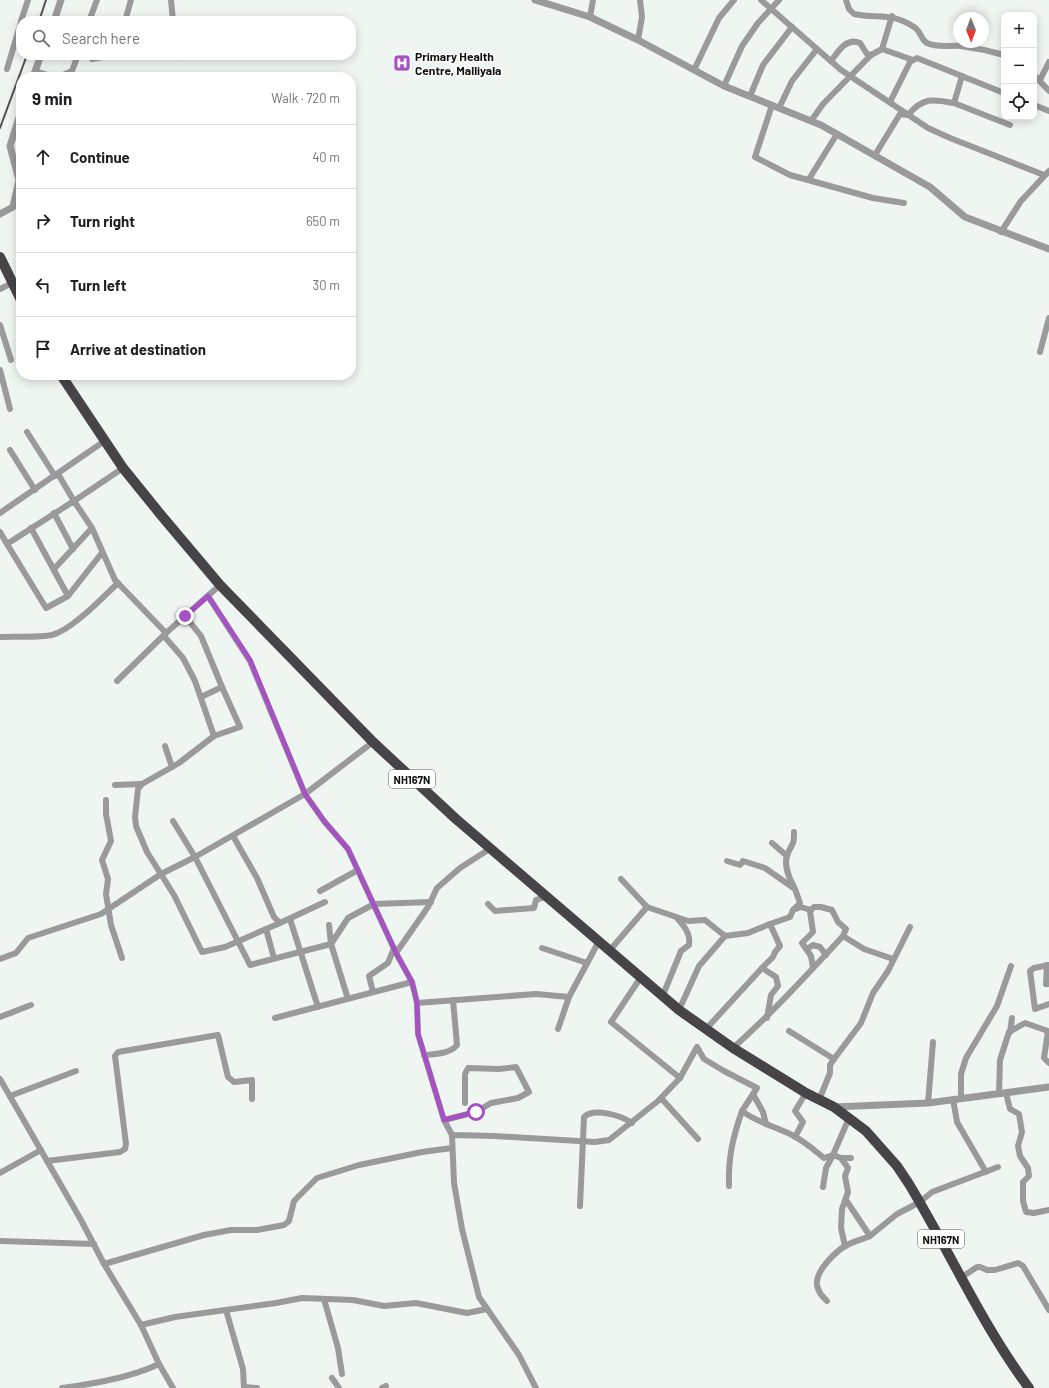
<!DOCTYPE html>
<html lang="en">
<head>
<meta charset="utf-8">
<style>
	:root { --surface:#fff; --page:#f2f2f2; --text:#202124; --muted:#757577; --line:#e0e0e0 }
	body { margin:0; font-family:Barlow,sans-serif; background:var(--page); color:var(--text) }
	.controls { position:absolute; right:12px; top:12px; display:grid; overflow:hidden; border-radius:8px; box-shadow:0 2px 10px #0003 }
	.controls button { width:36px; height:36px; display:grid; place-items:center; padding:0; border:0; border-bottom:1px solid var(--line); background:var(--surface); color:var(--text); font:20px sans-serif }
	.compass { position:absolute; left:953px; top:12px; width:36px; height:36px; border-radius:50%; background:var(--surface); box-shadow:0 2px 10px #0003; rotate:179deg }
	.stop { position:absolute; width:12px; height:12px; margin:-9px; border:3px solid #a553c3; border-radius:50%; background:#fff }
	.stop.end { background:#a553c3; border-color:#fff; box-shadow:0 1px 4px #0008 }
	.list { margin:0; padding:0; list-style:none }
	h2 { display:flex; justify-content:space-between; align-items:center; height:52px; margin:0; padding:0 16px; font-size:17px }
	h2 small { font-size:13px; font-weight:400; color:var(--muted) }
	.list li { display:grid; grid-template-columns:26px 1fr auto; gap:12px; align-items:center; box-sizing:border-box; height:64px; padding:0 16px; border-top:1px solid var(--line) }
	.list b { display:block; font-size:15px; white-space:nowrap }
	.list em { font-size:13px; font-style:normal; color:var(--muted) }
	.icon { flex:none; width:22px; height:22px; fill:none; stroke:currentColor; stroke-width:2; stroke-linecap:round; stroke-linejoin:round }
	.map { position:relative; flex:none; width:1049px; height:1388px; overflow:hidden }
	.search { position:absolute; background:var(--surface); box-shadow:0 2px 10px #0003; left:16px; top:16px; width:340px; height:44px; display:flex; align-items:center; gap:10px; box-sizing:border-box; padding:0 14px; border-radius:16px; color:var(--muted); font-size:15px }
	.panel { position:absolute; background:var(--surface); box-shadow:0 2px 10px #0003; left:16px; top:72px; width:340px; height:308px; border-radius:16px }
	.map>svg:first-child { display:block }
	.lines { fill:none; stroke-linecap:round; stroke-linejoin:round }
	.minor { stroke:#9a999b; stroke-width:6 }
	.tertiary { stroke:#9a999b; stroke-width:7 }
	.trunk { stroke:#474448; stroke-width:10 }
	.rail { stroke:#515451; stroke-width:2 }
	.route { stroke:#a553c3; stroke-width:5 }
	.labels { text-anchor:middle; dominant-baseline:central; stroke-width:3; stroke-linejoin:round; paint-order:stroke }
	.shield { fill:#fff; stroke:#585a58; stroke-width:1 }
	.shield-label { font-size:11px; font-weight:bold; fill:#111311 }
	.poi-label { font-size:12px; font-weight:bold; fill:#111311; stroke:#fff; text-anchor:start }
</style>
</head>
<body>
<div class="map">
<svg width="1049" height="1388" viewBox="0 0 1049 1388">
	<rect width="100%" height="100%" fill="#eff5f1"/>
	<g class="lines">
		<g class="minor">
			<polyline points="171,0 173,21"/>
			<polyline points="761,0 841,70 928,128 950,138 1044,175"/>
			<path d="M846,0l3,9 5,5c25,5 37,-2 60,13 7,4 7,13 13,16 11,5 23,2 34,3 15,2 29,5 43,9"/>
			<polyline points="590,17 593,0"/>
			<polyline points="21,21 28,0"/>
			<polyline points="89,21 97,0"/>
			<polyline points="125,21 131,0"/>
			<polyline points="638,40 642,17 640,0"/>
			<polyline points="882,49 913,60"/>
			<polyline points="89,55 92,59 113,55"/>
			<polyline points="180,55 181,57"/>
			<path d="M831,61c7,-9 15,-24 29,-18l7,11 4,1 11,-6 10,-33"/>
			<polyline points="7,69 21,22"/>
			<polyline points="694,70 719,18 734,0"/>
			<polyline points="35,71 54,77"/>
			<polyline points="1034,75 1049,91"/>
			<polyline points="962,76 954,103 1010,125"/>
			<polyline points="58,77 72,71 78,55"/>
			<polyline points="1040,80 1049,62"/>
			<polyline points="724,86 742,46 758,23 779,0"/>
			<polyline points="750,96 763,65 792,27"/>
			<polyline points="890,102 910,62 917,58 1004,93"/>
			<polyline points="772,105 755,157 790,175 873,198 904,203"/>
			<polyline points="1034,105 1049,111"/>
			<polyline points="779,108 792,81 817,49"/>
			<polyline points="811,121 823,104 871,55"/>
			<path d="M875,155l25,-41 8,1c15,-18 25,-16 46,-12"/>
			<polyline points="809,179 837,134"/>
			<polyline points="1001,232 1021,201 1049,171"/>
			<polyline points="0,289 12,283"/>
			<polyline points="0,325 11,360"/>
			<polyline points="1040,352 1049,318"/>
			<polyline points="0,370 10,409"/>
			<polyline points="27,432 55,476"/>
			<polyline points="10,450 35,490"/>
			<polyline points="58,474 74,501 123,468"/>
			<polyline points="0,513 106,440"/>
			<polyline points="54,513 73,549"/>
			<polyline points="31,528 68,596"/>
			<polyline points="0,532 7,544"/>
			<polyline points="101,554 68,596 46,608 7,544 74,501 92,528 115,580 166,633"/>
			<polyline points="54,569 92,528"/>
			<polyline points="185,616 201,636 222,687 201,697"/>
			<polyline points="164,636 183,658 195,681 214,736 179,763 172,767 165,746"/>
			<path d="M0,637c15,-1 38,1 52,-2 20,-5 51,-38 66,-52"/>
			<polyline points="117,681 166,633 220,585"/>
			<polyline points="214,736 240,727 222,687"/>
			<polyline points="373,742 305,794 324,821 348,849 396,953 412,982 417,1003 418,1034 444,1120 452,1135 454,1183 462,1229 479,1297 519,1355 536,1388"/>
			<polyline points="172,767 142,784 138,789 135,817 136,826 147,852 174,895 202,952 225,947 280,923 274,917 257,878 233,836"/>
			<polyline points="115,785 142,784"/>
			<polyline points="106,800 106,814 111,841 102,860 108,879 106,894 111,925 122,958"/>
			<polyline points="173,821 195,857 250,965 331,944 348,999"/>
			<path d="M794,832c0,13 -1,10 -6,21 -5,10 1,25 6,34"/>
			<polyline points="772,843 787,856"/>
			<polyline points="727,861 740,865 743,861 765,868 795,889 800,903 793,910"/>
			<polyline points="320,891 358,870"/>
			<polyline points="488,904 495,911 534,908 536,900 547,896"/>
			<polyline points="647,907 688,921 705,920 725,936 748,933 770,924 780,946 775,952 773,957 762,968 776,977 778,986 771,995 767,1018"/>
			<polyline points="290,919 318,1007"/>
			<polyline points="280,923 325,902"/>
			<polyline points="770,924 790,917 793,910 801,907 811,910"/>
			<polyline points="329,925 331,944 348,918 374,904 431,902"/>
			<polyline points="266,929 274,958"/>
			<polyline points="843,936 864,949 893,959"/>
			<polyline points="542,948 587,963"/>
			<polyline points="807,949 813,945 820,947 826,955"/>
			<polyline points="610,950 647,907 621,879"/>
			<polyline points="396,953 428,907 437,888 460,868 491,848"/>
			<polyline points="0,959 16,953 28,938 101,914 161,874 195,857 305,794 250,661 208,596"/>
			<polyline points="1047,965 1046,984 1049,984"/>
			<polyline points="1049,965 1034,968 1030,971 1035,1009 1049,1004"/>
			<polyline points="641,977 611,1022 680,1078"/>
			<polyline points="373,992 369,976 388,963 394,948"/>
			<path d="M663,995l18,-44 8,-6c2,-11 -5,-19 -12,-27"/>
			<polyline points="417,1003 536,994 569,997 599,941"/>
			<polyline points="679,1010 699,966 725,936"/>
			<polyline points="0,1017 31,1005"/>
			<polyline points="275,1018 412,982"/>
			<polyline points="558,1029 569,997"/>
			<polyline points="706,1029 762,968"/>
			<polyline points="789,1031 834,1059 830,1065 830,1073 819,1100"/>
			<polyline points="1010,1032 1012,1018"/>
			<path d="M733,1048c39,-35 74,-73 110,-112l3,-7 -8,-7 -6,-12 -11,-3h-7l-4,4 3,21 -11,11 9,13 2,12"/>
			<path d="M424,1055c11,-1 26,-1 33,-10l-4,-45"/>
			<polyline points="834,1059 861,1023 873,993 888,971 910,927"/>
			<polyline points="0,1079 81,1220 104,1264 141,1325 159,1364 173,1388"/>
			<polyline points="999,1093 1000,1060 1009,1032 1025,1023 1048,1031 1044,1058 1049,1063"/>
			<polyline points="1006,1093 1010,1109 1019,1114 1022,1132 1018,1146 1020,1156 1028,1168 1029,1176 1023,1182 1023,1201 1026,1212 1034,1213 1049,1210"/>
			<polyline points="753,1094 763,1112 766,1124"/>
			<polyline points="10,1096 76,1071"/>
			<polyline points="661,1098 698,1139"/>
			<polyline points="961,1098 961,1074 966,1058 997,1006 1011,966"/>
			<polyline points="953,1099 957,1122 986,1172"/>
			<polyline points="928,1103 933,1042"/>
			<polyline points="444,1120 476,1112 491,1103 518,1098 529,1092 516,1067 499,1069 468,1068 465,1074 465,1103"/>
			<path d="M452,1135l42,1 101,6 14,-2 49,-39 22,-23 17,-31 7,12 20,12 33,17 -15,23c14,11 32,15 48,23 13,6 23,15 34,24l9,-3 16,-37"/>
			<polyline points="795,1137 803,1122 795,1111 806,1093"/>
			<polyline points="841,1158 848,1168 845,1176 848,1192 842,1209 841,1228 845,1246"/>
			<polyline points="47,1161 120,1152 125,1149 126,1144 115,1056 118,1052 218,1035 228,1077 234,1082 252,1080 252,1099"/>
			<polyline points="0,1173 41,1150"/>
			<path d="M729,1186c-1,-29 4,-49 13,-75"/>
			<polyline points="823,1187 826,1168 833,1155 841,1158 851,1158"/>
			<path d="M580,1206l4,-89c10,-10 38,-1 48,6"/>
			<polyline points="870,1236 897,1214 920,1202 932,1192 998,1167"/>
			<polyline points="0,1241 94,1244"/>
			<polyline points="104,1264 204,1235 231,1230 257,1230 284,1225 289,1221 294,1201 317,1178 359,1165 422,1152 452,1148"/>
			<polyline points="962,1277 977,1267 980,1267 987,1270 995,1270 1018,1263 1023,1266 1049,1310"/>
			<polyline points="324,1299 338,1348 342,1374"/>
			<path d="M827,1301c-5,-5 -9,-9 -10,-16 -2,-14 19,-34 30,-40 8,-4 16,-6 23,-9l-24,-36"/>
			<polyline points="226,1310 243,1369 244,1388"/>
			<polyline points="141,1325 175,1317 276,1303 302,1298 353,1300 384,1306 416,1303 467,1313 487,1309"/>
			<polyline points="332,1378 339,1388"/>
			<polyline points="245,1387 257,1388"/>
			<path d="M62,1388c31,-4 68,-10 97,-24"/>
			<polyline points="382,1388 386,1386"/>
		</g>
		<g class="tertiary">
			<polyline points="535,0 590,17 638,40 724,86 821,125 930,187 965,217 1049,249"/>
			<polyline points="54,21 61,0"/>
			<polyline points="33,77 41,55"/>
			<polyline points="0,214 13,207 19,180 10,146 21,111"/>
			<polyline points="834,1107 928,1103 1049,1087"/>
		</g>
		<g class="trunk">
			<polyline points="0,257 21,300"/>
			<path d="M61,375l62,93 38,47 59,70 153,157 83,77 223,191 54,38 73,45 28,14 32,24 31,35 12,18c41,68 73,141 120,204"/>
		</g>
		<g class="rail">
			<polyline points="39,21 46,0"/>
			<polyline points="0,128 27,55"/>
		</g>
	</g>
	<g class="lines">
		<polyline class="route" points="185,616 208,596 250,660 305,794 324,821 348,849 396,953 412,982 417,1003 418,1034 444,1120 476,1112"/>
	</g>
	<defs>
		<g id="hospital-square" transform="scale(0.9)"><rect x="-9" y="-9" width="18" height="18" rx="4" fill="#a553c3" stroke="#fff"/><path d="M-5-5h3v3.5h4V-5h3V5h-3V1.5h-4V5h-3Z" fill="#fff"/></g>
	</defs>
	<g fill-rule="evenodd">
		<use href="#hospital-square" x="402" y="63"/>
	</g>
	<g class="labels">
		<g class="shield">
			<rect x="389" y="770" width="46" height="18" rx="3"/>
			<rect x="918" y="1230" width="46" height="18" rx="3"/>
		</g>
		<g class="shield-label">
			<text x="412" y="779">NH167N</text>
			<text x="941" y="1239">NH167N</text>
		</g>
		<g class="poi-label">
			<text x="415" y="56">Primary Health<tspan x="415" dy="14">Centre, Malliyala</tspan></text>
		</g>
	</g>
</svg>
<div class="controls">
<button>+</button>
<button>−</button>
<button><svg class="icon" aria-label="locate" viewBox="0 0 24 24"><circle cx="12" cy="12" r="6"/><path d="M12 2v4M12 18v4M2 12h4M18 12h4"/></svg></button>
</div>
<svg class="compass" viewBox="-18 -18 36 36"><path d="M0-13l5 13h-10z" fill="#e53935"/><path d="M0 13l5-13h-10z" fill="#757577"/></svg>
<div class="stop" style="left:476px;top:1112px"></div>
<div class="stop end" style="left:185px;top:616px"></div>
<div class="search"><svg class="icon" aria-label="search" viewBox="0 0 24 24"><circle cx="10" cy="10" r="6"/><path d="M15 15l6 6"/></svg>Search here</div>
<section class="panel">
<h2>9 min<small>Walk · 720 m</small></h2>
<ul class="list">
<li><svg class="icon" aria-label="ahead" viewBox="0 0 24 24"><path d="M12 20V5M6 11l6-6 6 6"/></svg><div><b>Continue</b></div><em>40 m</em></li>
<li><svg class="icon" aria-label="right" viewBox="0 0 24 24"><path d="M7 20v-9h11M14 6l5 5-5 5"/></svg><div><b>Turn right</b></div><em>650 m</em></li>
<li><svg class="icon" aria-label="left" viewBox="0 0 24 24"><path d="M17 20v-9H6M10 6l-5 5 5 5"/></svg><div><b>Turn left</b></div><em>30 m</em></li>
<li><svg class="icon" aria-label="arrive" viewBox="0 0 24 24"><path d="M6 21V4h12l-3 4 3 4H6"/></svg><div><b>Arrive at destination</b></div></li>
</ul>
</section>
</div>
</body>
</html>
